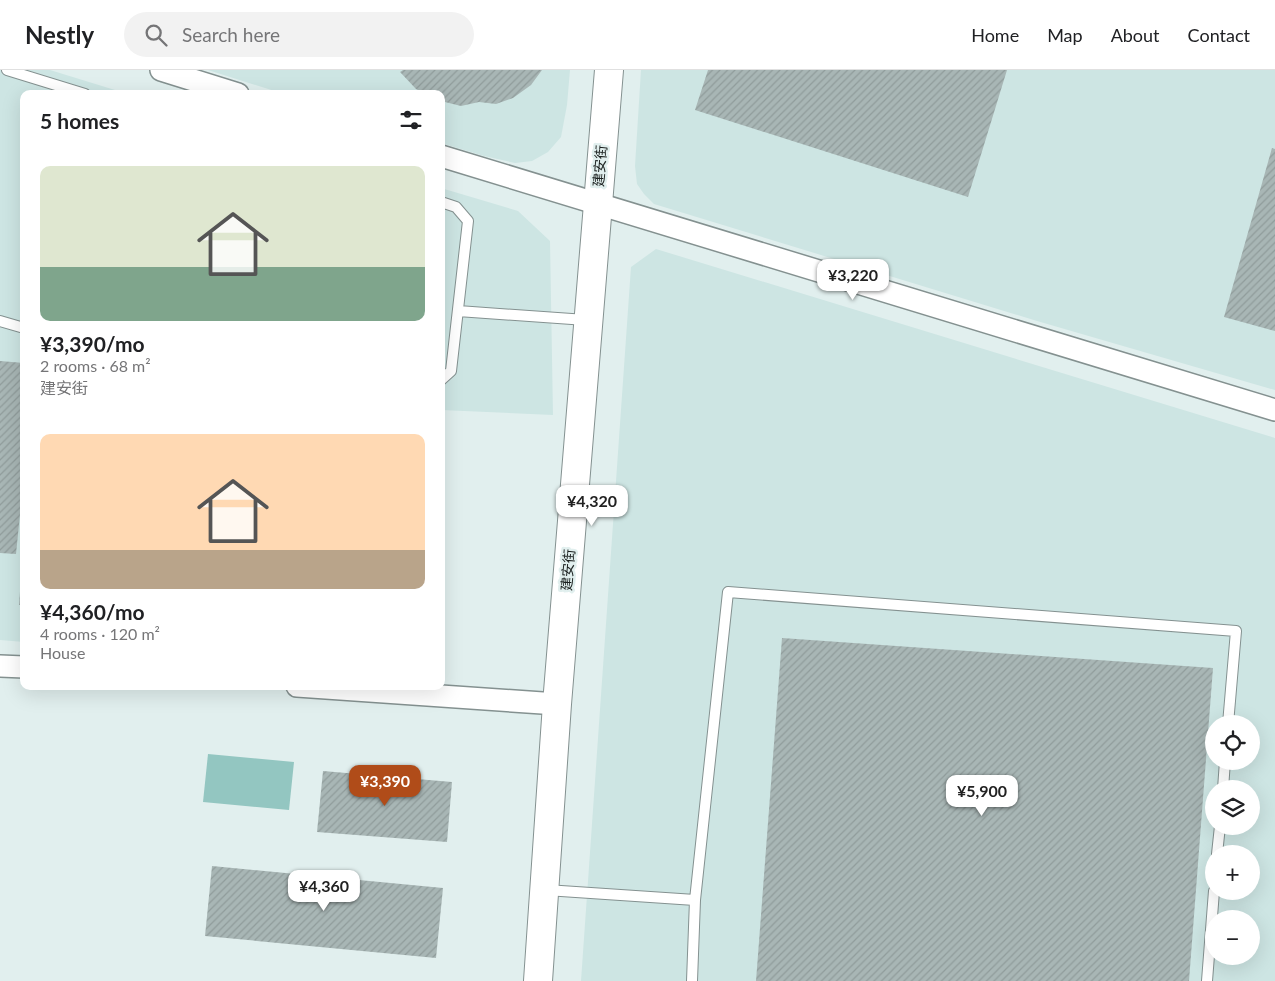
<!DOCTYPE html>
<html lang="en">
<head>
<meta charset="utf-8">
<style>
	:root { --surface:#fff; --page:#f2f2f2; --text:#202124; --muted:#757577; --line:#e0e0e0; --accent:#b04c19 }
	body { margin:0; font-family:Lato,"Noto Sans SC",sans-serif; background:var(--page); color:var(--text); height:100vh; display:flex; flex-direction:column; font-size:19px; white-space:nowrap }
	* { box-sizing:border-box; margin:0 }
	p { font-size:16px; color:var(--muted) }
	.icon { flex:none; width:28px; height:28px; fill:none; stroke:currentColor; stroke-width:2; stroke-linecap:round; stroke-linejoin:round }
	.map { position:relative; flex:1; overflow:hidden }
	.details { position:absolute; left:20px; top:20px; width:425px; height:600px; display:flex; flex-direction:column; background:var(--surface); border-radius:10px; box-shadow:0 5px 20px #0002 }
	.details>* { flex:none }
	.controls { position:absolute; left:1205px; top:645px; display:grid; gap:10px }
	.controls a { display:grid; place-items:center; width:55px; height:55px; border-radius:50%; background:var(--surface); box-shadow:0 5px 20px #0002; font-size:25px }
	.price { position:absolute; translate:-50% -42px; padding:0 11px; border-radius:10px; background:#fff; color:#222; font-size:16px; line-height:32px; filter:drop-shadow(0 1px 2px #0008) }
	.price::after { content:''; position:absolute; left:50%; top:30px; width:15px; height:11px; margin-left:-8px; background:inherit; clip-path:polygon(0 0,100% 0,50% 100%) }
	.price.active { background:var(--accent); color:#fff }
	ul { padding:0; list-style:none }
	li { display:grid; align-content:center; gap:10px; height:265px; padding:0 20px }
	li span { display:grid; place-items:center; height:155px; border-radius:10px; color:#555 }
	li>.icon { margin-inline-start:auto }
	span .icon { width:90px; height:90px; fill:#fffc; stroke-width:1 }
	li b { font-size:21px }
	h2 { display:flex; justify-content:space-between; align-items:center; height:60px; padding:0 20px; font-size:21px }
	header { display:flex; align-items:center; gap:30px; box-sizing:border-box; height:70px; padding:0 25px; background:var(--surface); border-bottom:1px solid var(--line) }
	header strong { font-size:24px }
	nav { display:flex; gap:28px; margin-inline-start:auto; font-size:18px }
	.search { width:350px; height:45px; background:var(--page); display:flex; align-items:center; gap:12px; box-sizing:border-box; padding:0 18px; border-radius:28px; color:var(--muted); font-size:19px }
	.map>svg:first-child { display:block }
</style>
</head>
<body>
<header>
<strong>Nestly</strong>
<div class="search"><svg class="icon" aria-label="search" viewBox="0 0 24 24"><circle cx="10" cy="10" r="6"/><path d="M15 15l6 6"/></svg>Search here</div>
<nav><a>Home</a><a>Map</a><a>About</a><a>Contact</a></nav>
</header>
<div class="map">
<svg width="1275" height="911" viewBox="0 0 1275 911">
	<defs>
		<pattern id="building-hatch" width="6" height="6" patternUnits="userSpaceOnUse" patternTransform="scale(1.25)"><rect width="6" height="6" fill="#a8b6b5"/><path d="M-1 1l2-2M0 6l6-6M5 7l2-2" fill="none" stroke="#909c9b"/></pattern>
	</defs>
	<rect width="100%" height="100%" fill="#e1efee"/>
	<path fill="#cde5e3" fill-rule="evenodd" d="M0,0H50L128,24H24V572L0,570Z
		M208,0H570L567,35L561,67L548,82L532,91L515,93L484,86L441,73V24H284Z
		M641,0H1275V320L1037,251L654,134L644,124L637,114L635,96Z
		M441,118L518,141L550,171L553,345L441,340Z
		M656,179L1275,368V911H581L631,197ZM1214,654H1251V691H1214ZM1214,719H1251V756H1214ZM1214,784H1251V821H1214ZM1214,849H1251V886H1214Z"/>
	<path fill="#93c6c1" d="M208,684L294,692L289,740L203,732Z"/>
	<path fill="url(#building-hatch)" d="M403,0H542L531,15L513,28L496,34L479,32L461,36L441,31V24H426L416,19L400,2Z
		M708,0H1007L968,127L695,40Z
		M1272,78L1275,79V261L1224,247Z
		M0,291L24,293V405L16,484L0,483Z
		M22,494H24V535H19Z
		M782,568L1213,598L1189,911H756Z
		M323,701L452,712L447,772L317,762Z
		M212,796L443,818L436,888L205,866Z"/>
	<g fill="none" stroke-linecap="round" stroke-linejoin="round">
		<defs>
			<path id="lane" d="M7,0L85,24
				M441,132L456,137L468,151L451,301L441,310
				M458,241L586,250
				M0,251L24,258
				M1223,719L1225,691
				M1217,784L1220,756
				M546,820L695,830
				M692,911L695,830L728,522L1236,561L1228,654
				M1207,911L1214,821"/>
			<path id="street" d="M161,0L238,24
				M441,86L1275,340
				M0,596L24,597
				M297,616L557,634"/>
			<path id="secondary" d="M538,911L557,634L609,0"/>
		</defs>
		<use href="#lane" stroke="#849190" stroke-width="12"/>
		<use href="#street" stroke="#849190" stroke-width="24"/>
		<use href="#secondary" stroke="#849190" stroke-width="30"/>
		<use href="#lane" stroke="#fff" stroke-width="10"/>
		<use href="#street" stroke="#fff" stroke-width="21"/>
		<use href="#secondary" stroke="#fff" stroke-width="28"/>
	</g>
	<g text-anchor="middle" stroke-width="5" stroke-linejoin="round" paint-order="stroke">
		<g font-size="14" fill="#1b201f" stroke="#e1efee">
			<text transform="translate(600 96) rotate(-85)" y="5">建安街</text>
			<text transform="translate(568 500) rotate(-85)" y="5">建安街</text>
		</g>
	</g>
</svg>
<div class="controls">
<a><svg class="icon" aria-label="locate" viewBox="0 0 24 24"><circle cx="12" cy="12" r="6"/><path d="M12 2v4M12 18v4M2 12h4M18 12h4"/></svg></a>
<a><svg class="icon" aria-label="layers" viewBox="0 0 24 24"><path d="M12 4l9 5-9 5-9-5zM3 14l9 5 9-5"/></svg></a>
<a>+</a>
<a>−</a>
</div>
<b class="price" style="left:853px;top:231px">¥3,220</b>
<b class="price" style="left:592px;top:457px">¥4,320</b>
<b class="price active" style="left:385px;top:737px">¥3,390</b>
<b class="price" style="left:982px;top:747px">¥5,900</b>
<b class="price" style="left:324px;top:842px">¥4,360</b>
<section class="details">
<h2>5 homes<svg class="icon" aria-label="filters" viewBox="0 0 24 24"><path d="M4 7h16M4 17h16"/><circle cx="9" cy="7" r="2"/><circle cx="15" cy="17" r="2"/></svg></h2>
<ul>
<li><span style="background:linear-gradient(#dfe7d0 65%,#7fa58c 0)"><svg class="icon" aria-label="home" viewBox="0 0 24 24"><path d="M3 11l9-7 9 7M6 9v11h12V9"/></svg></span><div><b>¥3,390/mo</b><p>2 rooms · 68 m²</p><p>建安街</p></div></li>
<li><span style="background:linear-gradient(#ffd9b3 75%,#b9a48a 0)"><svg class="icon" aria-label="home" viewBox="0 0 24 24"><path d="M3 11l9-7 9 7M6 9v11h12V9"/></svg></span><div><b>¥4,360/mo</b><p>4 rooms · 120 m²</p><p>House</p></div></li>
</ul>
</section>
</div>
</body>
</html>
